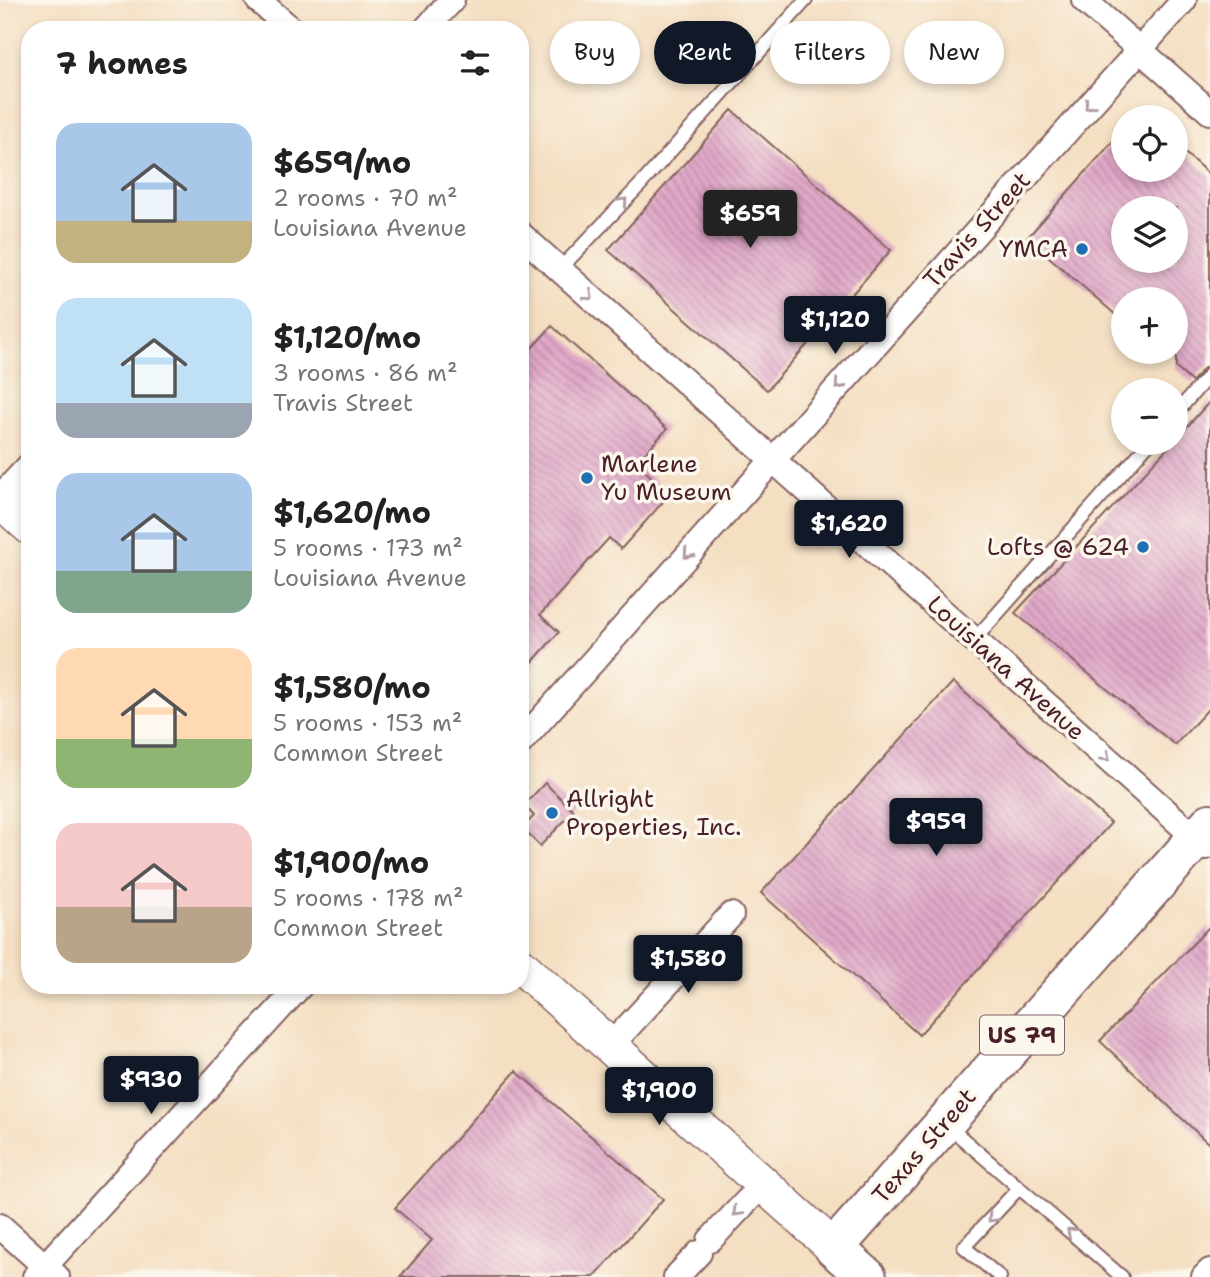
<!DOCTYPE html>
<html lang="en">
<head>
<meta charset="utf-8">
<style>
	:root { --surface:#fff; --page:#f2f2f2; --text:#222; --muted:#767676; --accent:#111827 }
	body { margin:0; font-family:"Shantell Sans",sans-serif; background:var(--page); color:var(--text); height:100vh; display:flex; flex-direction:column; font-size:26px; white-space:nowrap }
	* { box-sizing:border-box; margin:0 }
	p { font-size:23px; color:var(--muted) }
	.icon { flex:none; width:38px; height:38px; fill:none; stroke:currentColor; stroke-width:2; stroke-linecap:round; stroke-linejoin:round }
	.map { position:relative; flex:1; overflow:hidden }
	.drawer { position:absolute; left:21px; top:21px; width:508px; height:973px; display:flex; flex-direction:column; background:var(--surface); border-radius:28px; box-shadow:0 4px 10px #0003 }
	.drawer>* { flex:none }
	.guide { position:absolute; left:550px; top:21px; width:555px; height:63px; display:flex; gap:14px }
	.buttons { position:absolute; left:1111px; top:105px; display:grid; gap:14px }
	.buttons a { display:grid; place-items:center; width:77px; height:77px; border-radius:50%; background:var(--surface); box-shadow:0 4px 10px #0003; font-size:35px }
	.price { position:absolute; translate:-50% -60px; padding:0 16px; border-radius:7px; background:var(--accent); color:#fff; font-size:23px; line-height:46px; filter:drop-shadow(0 2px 4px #0008) }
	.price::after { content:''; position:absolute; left:50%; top:42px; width:21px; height:16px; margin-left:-10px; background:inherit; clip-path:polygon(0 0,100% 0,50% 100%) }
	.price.active { background:#222; color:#fff }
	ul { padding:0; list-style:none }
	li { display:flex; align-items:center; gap:21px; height:175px; padding:0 35px }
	li span { display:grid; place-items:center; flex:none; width:196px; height:140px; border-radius:21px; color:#555 }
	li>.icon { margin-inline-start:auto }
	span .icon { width:84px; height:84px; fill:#fffc; stroke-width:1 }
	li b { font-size:30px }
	h2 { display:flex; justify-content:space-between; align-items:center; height:84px; padding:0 35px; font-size:30px }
	.pill { padding:0 24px; border-radius:32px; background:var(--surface); box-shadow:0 4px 10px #0003; font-size:24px; line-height:63px }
	.pill.active { background:var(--accent); color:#fff }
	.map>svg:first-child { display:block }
</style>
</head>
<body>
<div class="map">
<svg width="1210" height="1277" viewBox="0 0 1210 1277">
	<defs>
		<pattern id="building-back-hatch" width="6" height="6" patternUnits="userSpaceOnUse" patternTransform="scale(1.75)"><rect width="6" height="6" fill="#e1a9c9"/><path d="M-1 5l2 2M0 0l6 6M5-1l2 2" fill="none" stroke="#b889a3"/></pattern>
	</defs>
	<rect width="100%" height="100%" fill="#fbf7ec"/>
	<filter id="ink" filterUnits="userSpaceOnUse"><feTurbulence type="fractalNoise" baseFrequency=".0143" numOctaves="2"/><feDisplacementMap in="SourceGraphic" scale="14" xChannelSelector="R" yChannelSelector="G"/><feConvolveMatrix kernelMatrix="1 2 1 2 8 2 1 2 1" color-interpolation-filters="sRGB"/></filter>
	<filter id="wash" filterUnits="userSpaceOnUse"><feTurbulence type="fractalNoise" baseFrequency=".00686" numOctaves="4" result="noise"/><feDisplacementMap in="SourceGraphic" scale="28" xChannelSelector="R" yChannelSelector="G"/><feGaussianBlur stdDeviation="1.57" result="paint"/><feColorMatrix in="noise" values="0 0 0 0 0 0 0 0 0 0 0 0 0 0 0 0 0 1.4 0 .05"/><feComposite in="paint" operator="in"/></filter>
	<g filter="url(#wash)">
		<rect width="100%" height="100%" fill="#f4dfc2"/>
		<g id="blocks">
			<path fill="url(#building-back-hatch)" fill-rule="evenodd" d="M732,110L891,250L767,390L608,250Z
				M1124,129V170H1176V145L1210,175V365L1204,368L1192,382L1176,368V299H1124V322L1027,238ZM1124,208H1176V261H1124Z
				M552,326L667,429L636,463L670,494L621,549L609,538L540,615L559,632L520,676V399L530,387L520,378V361Z
				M1210,401V707L1175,745L1015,613L1172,443H1176V439Z
				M953,682L1111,823L919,1035L761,893Z
				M545,783L574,811L540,846L522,828L534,816L524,805Z
				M1210,926V1145L1100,1041Z
				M516,1071L663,1199L594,1277H400L432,1240L395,1208Z"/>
		</g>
	</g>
	<g filter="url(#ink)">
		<use href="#blocks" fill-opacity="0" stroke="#866260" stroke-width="2"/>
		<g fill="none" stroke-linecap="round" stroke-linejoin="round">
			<defs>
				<path id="lane" d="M559,270L642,183L806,0
					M1176,413L1210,374
					M974,640L1149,443
					M948,1126L1122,1277
					M1000,1277L964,1247L1019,1188"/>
				<path id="street" d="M258,0L292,30
					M1084,0L1210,112
					M425,30L452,0
					M520,234L1206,847
					M0,497L30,465
					M520,743L1184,0
					M611,1045L731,915
					M0,1226L57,1277
					M710,1240L763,1184
					M35,1277L301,985
					M676,1277L699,1253
					M1204,1277L1210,1271"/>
				<path id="secondary" d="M0,500L30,527
					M520,965L834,1248"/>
				<path id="primary" d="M867,1277L834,1248L1210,823"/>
			</defs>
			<use href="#lane" stroke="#866260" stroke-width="16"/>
			<use href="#street" stroke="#866260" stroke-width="28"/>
			<use href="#secondary" stroke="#866260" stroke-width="38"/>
			<use href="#primary" stroke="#866260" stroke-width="42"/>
			<use href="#lane" stroke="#fff" stroke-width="12"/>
			<use href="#street" stroke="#fff" stroke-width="24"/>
			<use href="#secondary" stroke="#fff" stroke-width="35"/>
			<use href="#primary" stroke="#fff" stroke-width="38"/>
		</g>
		<defs><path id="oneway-chevron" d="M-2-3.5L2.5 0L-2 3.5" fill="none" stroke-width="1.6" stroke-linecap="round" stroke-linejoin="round" transform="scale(1.75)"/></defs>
		<g stroke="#ae9aa0">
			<use href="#oneway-chevron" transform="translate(1089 105) rotate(132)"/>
			<use href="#oneway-chevron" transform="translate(623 202) rotate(-47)"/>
			<use href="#oneway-chevron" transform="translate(589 296) rotate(42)"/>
			<use href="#oneway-chevron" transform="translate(839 385) rotate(132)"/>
			<use href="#oneway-chevron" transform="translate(688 554) rotate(132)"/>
			<use href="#oneway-chevron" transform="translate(1106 757) rotate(42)"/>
			<use href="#oneway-chevron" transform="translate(737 1212) rotate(133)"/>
			<use href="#oneway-chevron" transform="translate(992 1218) rotate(133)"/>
			<use href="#oneway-chevron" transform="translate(1071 1232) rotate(-139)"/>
		</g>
	</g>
	<g fill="#1f6fb2" stroke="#fbf7ec" stroke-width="2.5">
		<circle cx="1082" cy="249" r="7"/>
		<circle cx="587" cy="478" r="7"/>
		<circle cx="1143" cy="547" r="7"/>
		<circle cx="552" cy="813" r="7"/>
	</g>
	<g text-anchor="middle" stroke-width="7" stroke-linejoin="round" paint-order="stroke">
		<rect fill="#fbf7ec" stroke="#7f6065" stroke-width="2" x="980" y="1015.5" width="84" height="39" rx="5"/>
		<g font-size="23" font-weight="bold" fill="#4a1f2b">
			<text x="1022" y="1043">US 79</text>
		</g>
		<g font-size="24" fill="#4a1f2b" stroke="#fbf7ec">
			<text transform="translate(977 230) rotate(-48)" y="8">Travis Street</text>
			<text transform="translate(1006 668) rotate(42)" y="8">Louisiana Avenue</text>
			<text transform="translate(924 1146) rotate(-49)" y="8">Texas Street</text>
		</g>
		<g font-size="24" fill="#4a1f2b" stroke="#fbf7ec" text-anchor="end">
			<text x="1068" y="257">YMCA</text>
			<text x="601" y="472" text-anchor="start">Marlene<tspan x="601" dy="28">Yu Museum</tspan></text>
			<text x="1129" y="555">Lofts @ 624</text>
			<text x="566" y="807" text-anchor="start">Allright<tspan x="566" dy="28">Properties, Inc.</tspan></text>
		</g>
	</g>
</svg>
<div class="buttons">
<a><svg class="icon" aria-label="locate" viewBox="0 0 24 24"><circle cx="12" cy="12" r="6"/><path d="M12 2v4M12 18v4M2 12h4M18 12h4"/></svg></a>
<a><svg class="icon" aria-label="layers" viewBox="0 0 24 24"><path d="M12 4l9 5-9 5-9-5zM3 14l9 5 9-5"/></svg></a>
<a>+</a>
<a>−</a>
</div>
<b class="price active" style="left:750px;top:250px">$659</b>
<b class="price" style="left:835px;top:356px">$1,120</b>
<b class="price" style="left:849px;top:560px">$1,620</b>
<b class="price" style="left:936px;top:858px">$959</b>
<b class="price" style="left:688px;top:995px">$1,580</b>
<b class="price" style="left:151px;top:1116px">$930</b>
<b class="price" style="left:659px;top:1127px">$1,900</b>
<div class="guide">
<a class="pill">Buy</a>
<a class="pill active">Rent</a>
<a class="pill">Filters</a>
<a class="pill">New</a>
</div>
<section class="drawer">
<h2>7 homes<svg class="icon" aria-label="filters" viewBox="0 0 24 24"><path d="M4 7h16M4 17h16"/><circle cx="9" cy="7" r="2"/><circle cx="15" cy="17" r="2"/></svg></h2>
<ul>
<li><span style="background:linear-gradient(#a9c7e8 70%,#c2b280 0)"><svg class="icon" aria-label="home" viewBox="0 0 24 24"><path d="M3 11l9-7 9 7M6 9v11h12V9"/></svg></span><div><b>$659/mo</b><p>2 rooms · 70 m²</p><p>Louisiana Avenue</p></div></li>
<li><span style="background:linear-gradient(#bfe0f5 75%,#9aa5b1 0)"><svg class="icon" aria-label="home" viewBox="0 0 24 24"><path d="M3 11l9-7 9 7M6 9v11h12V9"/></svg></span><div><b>$1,120/mo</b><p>3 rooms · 86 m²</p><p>Travis Street</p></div></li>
<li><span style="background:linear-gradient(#a9c7e8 70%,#7fa58c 0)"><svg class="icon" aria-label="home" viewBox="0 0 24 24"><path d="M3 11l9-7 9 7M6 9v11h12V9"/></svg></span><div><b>$1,620/mo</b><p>5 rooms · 173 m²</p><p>Louisiana Avenue</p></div></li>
<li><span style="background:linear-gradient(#ffd9b3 65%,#8fb573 0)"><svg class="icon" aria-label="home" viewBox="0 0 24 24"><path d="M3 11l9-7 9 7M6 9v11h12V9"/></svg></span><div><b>$1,580/mo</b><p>5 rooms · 153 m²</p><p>Common Street</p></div></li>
<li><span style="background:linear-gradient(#f6c9c9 60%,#b9a48a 0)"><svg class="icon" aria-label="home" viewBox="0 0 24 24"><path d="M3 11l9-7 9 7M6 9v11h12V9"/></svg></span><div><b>$1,900/mo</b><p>5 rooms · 178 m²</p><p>Common Street</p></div></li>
</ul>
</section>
</div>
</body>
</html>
